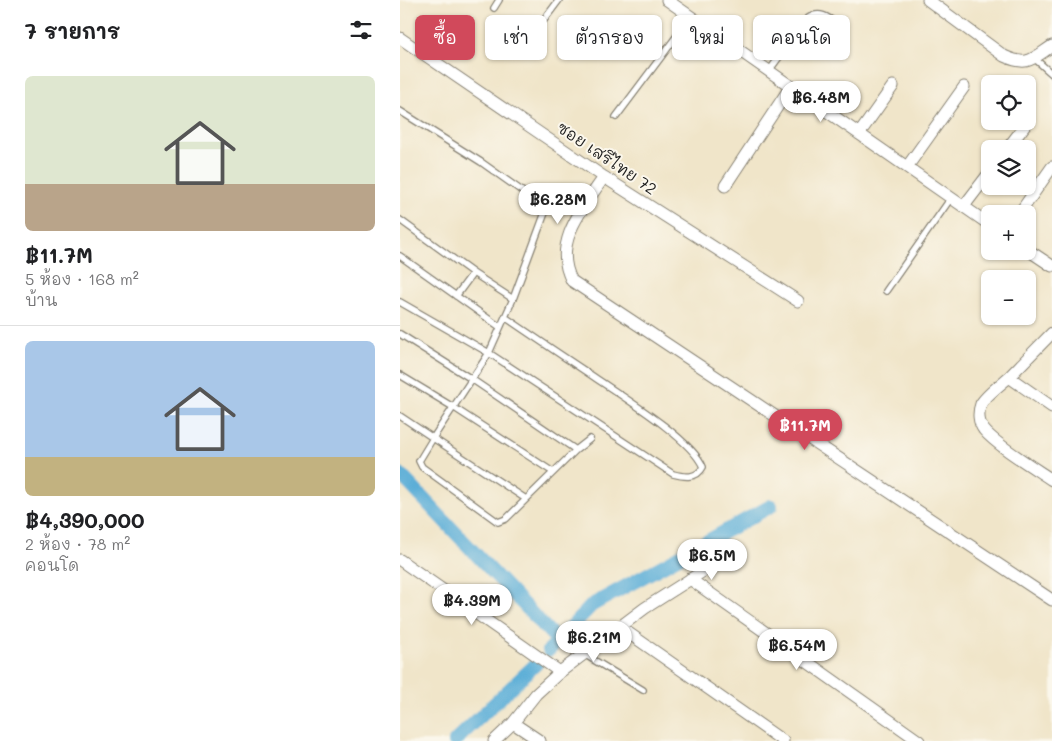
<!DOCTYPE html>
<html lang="th">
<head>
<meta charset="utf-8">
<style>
	:root { --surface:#fff; --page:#f2f2f2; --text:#202124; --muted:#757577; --line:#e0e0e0; --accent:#d1495b }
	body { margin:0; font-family:Mali,"Playpen Sans Thai",sans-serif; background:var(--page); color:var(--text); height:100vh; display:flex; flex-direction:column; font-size:19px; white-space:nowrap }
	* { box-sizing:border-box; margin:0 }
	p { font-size:16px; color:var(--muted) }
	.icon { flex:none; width:28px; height:28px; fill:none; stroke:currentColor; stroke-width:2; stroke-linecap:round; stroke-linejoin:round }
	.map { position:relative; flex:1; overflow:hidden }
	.details { display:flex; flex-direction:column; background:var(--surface); width:400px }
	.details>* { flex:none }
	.banner { position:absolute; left:15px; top:15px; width:475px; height:45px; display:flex; gap:10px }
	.controls { position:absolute; left:581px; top:75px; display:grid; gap:10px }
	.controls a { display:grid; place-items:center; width:55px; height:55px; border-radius:8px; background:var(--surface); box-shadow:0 1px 4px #0004; font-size:25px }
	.price { position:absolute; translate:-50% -42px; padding:0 11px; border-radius:18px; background:#fff; color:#222; font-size:16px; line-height:32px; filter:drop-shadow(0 1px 2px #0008) }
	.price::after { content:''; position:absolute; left:50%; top:30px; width:15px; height:11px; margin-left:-8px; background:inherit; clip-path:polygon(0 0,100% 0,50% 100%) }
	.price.current { background:var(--accent); color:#fff }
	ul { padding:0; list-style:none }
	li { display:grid; align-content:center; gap:10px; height:265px; padding:0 25px }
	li+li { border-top:1px solid var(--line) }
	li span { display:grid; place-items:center; height:155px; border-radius:8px; color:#555 }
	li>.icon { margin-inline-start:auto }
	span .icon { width:90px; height:90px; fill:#fffc; stroke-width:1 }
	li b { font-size:21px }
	h2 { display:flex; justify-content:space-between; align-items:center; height:60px; padding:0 25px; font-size:21px }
	.tag { padding:0 18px; border-radius:8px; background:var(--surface); box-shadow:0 1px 4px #0004; font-size:18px; line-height:45px }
	.tag.current { background:var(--accent); color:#fff }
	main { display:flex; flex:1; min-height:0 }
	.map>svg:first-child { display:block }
</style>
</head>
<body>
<main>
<section class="details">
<h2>7 รายการ<svg class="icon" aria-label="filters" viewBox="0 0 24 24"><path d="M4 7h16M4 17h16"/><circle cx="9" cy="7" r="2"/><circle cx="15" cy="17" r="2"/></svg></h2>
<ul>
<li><span style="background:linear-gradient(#dfe7d0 70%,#b9a48a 0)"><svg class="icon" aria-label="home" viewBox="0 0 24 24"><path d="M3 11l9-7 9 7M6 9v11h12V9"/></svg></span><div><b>฿11.7M</b><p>5 ห้อง · 168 m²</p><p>บ้าน</p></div></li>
<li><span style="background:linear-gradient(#a9c7e8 75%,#c2b280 0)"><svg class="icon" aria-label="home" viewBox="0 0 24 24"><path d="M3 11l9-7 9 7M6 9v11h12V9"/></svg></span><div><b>฿4,390,000</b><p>2 ห้อง · 78 m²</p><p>คอนโด</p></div></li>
</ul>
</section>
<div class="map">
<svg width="652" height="741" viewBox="0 0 652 741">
	<rect width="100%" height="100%" fill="#fbf7ec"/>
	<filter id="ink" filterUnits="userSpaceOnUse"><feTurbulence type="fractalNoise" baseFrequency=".02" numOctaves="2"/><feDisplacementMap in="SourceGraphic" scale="10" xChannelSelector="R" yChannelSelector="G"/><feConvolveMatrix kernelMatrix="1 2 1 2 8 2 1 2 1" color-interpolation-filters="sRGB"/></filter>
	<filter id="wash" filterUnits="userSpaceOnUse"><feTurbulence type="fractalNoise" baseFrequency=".0096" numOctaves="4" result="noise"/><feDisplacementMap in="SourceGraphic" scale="20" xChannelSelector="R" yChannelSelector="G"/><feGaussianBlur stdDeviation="1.12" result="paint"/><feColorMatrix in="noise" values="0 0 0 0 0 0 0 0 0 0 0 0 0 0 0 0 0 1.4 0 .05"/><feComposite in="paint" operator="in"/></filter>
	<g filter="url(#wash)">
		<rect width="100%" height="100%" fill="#f0e5c9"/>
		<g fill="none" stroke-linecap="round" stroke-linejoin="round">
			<path stroke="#5caed7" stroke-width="14" d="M0,474L158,641
				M149,650L192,605L371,506
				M55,741L136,664"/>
		</g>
	</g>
	<g filter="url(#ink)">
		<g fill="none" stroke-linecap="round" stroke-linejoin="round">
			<defs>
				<path id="lane" d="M94,8L99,0
					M129,40L159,0
					M634,58L652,74
					M369,71L407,19C422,8 432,21 445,30
					M0,111L81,162L143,206L146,210L113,299L73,273L0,220
					M216,117L291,17
					M0,256L100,327
					M486,291L551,198
					M56,296L73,273
					M0,302L89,353L273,474C284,477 297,479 303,467C292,439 220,395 194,377C164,357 134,337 105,317
					M0,334L73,380L176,450L106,519L98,522L22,467L19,461L33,438L126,499
					M0,375L53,407L153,472
					M0,416L33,438L89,353L113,299
					M176,450L190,439
					M184,654L243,690"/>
				<path id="street" d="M267,0L590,225
					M528,0L604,56C628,67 632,59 652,46
					M0,38L204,177L398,301
					M459,134L493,86
					M607,149L627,123
					M507,167L564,87
					M204,177C184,207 151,243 172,281L652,600
					M325,186L391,86
					M564,206L590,172
					M619,214L652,167
					M628,250L652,266
					M652,333L609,377L652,407
					M609,377C601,384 585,396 581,404C578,412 578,422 584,430C596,445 634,468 652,480
					M0,560L160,672
					M290,579L519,741
					M220,627L383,741
					M113,723L140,741
					M94,741L113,723L136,694L160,672L245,608L319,561"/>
			</defs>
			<use href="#lane" stroke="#868072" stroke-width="8"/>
			<use href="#street" stroke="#868072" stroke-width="13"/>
			<use href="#lane" stroke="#fff" stroke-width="5.5"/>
			<use href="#street" stroke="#fff" stroke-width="11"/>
		</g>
	</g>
	<g text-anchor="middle" stroke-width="4" stroke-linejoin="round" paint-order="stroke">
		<g font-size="16" fill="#1c1c1c" stroke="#fbf7ec">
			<text transform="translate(207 158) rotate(34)" y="6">ซอย เสรีไทย 72</text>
		</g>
	</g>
</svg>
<div class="controls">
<a><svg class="icon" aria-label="locate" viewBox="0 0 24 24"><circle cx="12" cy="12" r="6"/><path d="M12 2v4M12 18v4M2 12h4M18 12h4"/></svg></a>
<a><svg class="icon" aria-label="layers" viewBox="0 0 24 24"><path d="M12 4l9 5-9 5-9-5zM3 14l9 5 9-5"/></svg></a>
<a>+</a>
<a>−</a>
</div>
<b class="price" style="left:421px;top:123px">฿6.48M</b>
<b class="price" style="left:158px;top:225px">฿6.28M</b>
<b class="price current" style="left:405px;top:451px">฿11.7M</b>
<b class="price" style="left:312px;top:581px">฿6.5M</b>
<b class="price" style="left:72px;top:626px">฿4.39M</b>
<b class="price" style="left:194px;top:663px">฿6.21M</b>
<b class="price" style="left:397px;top:671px">฿6.54M</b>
<div class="banner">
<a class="tag current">ซื้อ</a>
<a class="tag">เช่า</a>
<a class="tag">ตัวกรอง</a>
<a class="tag">ใหม่</a>
<a class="tag">คอนโด</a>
</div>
</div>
</main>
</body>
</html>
